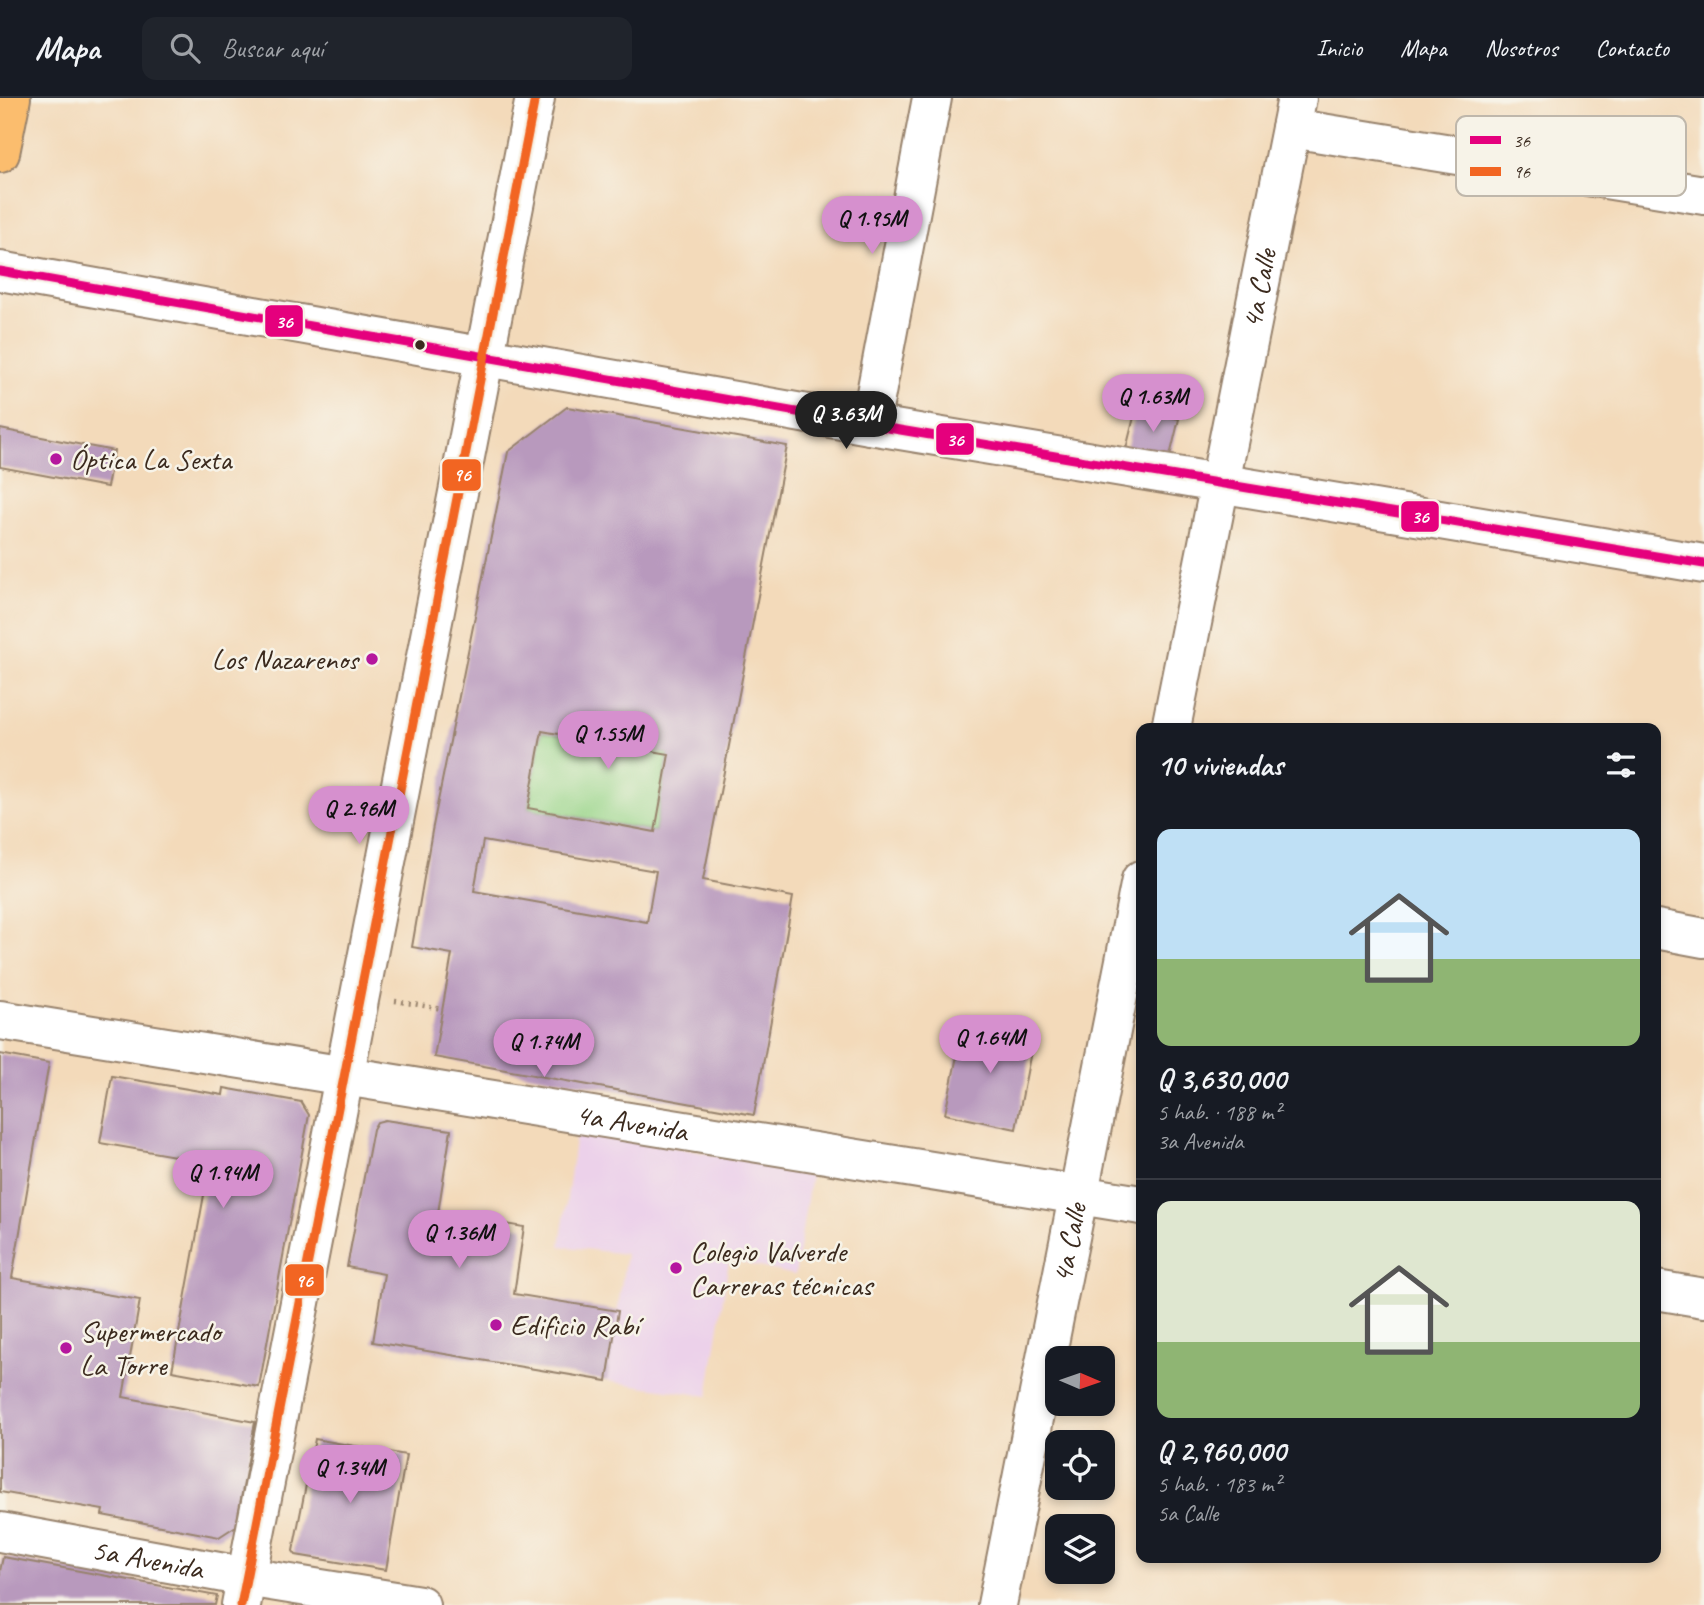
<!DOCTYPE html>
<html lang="es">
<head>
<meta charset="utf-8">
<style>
	:root { --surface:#171b24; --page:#20242c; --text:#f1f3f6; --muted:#9ea1a6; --line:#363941; --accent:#d690ce }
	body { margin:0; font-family:Caveat,sans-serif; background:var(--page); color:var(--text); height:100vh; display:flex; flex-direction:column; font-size:26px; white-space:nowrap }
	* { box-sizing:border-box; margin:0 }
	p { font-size:23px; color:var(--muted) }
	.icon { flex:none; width:38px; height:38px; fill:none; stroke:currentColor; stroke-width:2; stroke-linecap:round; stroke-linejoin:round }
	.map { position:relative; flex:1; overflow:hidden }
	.side { position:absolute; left:1136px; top:625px; width:525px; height:840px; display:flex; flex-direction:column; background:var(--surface); border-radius:14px; box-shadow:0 4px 10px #0003 }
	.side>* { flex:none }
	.needle { width:46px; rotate:92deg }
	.tools { position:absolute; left:1045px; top:1248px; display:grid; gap:14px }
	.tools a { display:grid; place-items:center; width:70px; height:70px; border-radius:14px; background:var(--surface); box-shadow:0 4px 10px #0003; font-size:35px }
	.price { position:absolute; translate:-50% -60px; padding:0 16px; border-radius:24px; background:var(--accent); color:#111; font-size:23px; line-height:46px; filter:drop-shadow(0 2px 4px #0008) }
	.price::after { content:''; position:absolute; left:50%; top:42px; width:21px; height:16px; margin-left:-10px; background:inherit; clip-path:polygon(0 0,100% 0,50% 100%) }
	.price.active { background:#222; color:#fff }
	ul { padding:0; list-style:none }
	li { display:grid; align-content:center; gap:14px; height:371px; padding:0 21px }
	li+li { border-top:2px solid var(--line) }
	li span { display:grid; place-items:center; height:217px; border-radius:14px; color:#555 }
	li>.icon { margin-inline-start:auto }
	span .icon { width:126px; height:126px; fill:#fffc; stroke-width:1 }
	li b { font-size:30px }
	h2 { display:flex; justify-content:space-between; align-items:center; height:84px; padding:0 21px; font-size:30px }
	header { display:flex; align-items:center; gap:42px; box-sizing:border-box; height:98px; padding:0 35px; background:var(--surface); border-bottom:2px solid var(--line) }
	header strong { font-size:33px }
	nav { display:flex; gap:38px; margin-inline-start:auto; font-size:24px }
	.search { width:490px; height:63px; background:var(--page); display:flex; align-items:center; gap:18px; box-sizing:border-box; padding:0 24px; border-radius:14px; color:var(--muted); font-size:26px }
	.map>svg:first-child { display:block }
</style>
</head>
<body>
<header>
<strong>Mapa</strong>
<div class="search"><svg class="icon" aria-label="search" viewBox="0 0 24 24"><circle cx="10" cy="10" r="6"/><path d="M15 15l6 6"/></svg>Buscar aquí</div>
<nav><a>Inicio</a><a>Mapa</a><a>Nosotros</a><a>Contacto</a></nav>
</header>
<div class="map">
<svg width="1704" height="1507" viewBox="0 0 1704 1507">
	<rect width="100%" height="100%" fill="#f7f3e8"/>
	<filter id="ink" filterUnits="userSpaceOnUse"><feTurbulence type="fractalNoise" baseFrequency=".0143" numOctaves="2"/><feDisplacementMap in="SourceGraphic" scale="14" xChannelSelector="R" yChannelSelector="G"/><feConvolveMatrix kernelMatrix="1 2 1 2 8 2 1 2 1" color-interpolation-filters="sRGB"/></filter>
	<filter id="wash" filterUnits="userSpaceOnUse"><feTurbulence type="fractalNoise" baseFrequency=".00686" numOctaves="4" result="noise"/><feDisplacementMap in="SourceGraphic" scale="28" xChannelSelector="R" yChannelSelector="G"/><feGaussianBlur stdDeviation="1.57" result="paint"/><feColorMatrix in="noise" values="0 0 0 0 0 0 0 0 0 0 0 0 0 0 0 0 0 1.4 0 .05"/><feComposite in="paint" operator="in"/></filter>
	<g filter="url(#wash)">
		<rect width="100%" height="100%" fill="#f3daba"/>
		<path fill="#ecd1ea" d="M577,1030L811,1076L795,1177L729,1162L708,1298L607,1283L626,1156L560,1148Z"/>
		<path fill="#9ad68b" stroke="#6a8054" stroke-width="2" d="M542,633L669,656L655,734L528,710Z"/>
		<g id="blocks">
			<path fill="#b899bd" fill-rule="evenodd" d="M567,309L787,348L703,782L793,799L754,1017L434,959L452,856L412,849L432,733L508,354ZM542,633L669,656L655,734L528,710ZM483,743L656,773L647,824L474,793Z
				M1136,311L1179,321L1169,362L1126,351Z
				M0,331L114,353L107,389L0,369Z
				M964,924L1034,938L1016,1031L945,1016Z
				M0,956L49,965L12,1180L140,1202L123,1299L255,1324L236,1428L219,1439L102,1417L103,1412L0,1394Z
				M112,978L223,997L224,990L301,1004L309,1017L259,1289L172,1273L210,1064L100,1045Z
				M385,1022L451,1032L438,1115L524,1129L514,1196L618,1213L607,1283L373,1244L384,1176L347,1169L373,1031L377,1024Z
				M315,1341L406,1357L386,1472L296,1457L293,1453Z
				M3,1459L217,1498L215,1507H0V1473Z"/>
		</g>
	</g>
	<g filter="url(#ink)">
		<use href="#blocks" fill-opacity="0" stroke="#97826c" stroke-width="2"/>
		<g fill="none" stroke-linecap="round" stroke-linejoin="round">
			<defs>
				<g id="minor">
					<path d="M1291,30L1704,97"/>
					<path d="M0,173L870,327L1704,466"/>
					<path d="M870,327L932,0"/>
					<path id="s1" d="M1171,630L1297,0"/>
					<path d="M1656,831L1704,840"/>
					<path id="s2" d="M0,922L1141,1107"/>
					<path d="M1656,1192L1704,1200"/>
					<path id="s3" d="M0,1434L246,1479L420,1507"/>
					<path d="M241,1507L535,0"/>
					<path id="s4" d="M997,1507L1141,782"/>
				</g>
				<path id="major" d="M0,55L11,0"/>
			</defs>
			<use href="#minor" stroke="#97826c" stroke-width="42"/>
			<use href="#major" stroke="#97826c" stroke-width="42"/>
			<path stroke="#97826c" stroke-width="4.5" stroke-dasharray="2 5" stroke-linecap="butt" d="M395,903L442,911"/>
			<use href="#minor" stroke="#fff" stroke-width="38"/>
			<use href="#major" stroke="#fbbd6e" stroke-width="38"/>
			<defs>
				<path id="bus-1" d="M0,173L870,327L1704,466"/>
				<path id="bus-2" d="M241,1507L535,0"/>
			</defs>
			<use href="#bus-1" stroke="#f7f3e8" stroke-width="14"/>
			<use href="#bus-2" stroke="#f7f3e8" stroke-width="14"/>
			<use href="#bus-1" stroke="#e5007d" stroke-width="9"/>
			<use href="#bus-2" stroke="#f26522" stroke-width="9"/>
		</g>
	</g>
	<circle fill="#3b2a1e" stroke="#f7f3e8" stroke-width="2.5" cx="420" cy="247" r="6"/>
	<g fill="#b5179e" stroke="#f7f3e8" stroke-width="2.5">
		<circle cx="56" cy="361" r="7"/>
		<circle cx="372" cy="561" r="7"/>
		<circle cx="676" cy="1170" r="7"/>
		<circle cx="496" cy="1227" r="7"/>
		<circle cx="66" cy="1250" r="7"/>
	</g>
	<g text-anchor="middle" stroke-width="5" stroke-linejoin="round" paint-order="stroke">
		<g font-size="30" fill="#3b2a1e" stroke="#f7f3e8">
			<text dy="10" stroke="none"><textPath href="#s1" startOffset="448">4a Calle</textPath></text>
			<text dy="10" stroke="none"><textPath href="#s2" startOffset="640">4a Avenida</textPath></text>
			<text dy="10" stroke="none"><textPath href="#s4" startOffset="369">4a Calle</textPath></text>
			<text dy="10" stroke="none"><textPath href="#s3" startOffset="150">5a Avenida</textPath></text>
		</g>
		<g font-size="30" fill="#3b2a1e" stroke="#f7f3e8" text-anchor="start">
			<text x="70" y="371">Óptica La Sexta</text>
			<text x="358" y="571" text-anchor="end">Los Nazarenos</text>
			<text x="690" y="1163">Colegio Valverde<tspan x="690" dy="34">Carreras técnicas</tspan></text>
			<text x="510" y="1237">Edificio Rabí</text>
			<text x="80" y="1243">Supermercado<tspan x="80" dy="34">La Torre</tspan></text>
		</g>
	</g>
	<rect x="1456" y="18" width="230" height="80" rx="10" fill="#f7f3e8" stroke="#bfb7ab" stroke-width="2"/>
	<rect x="1470" y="38" width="31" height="8" fill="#e5007d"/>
	<rect x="1470" y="69" width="31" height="9" fill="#f26522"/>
	<g font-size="19" fill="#3b2a1e">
		<text x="1513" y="49">36</text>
		<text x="1513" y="80">96</text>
	</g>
	<g stroke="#f7f3e8" stroke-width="2.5">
		<rect x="264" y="206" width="40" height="34" rx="7" fill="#e5007d"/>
		<rect x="935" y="324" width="40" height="34" rx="7" fill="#e5007d"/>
		<rect x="441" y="360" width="41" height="34" rx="7" fill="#f26522"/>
		<rect x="1400" y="402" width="40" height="33" rx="7" fill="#e5007d"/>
		<rect x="284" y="1165" width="41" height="34" rx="7" fill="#f26522"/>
	</g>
	<g font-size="19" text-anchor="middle" font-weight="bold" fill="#fff">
		<text x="284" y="230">36</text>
		<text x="955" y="348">36</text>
		<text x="462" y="383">96</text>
		<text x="1420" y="425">36</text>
		<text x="304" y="1189">96</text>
	</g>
</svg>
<div class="tools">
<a><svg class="needle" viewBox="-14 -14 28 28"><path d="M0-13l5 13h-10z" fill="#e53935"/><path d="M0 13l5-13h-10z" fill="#9ea1a6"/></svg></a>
<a><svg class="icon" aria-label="locate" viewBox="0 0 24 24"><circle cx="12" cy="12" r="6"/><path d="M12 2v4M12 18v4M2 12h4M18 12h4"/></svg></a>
<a><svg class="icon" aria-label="layers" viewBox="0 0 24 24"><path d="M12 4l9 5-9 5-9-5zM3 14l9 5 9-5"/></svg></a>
</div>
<b class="price" style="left:872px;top:158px">Q 1.95M</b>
<b class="price" style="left:1153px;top:336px">Q 1.63M</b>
<b class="price active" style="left:846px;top:353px">Q 3.63M</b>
<b class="price" style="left:608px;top:673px">Q 1.55M</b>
<b class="price" style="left:359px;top:748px">Q 2.96M</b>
<b class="price" style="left:990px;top:977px">Q 1.64M</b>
<b class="price" style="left:544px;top:981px">Q 1.74M</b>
<b class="price" style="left:223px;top:1112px">Q 1.94M</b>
<b class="price" style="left:459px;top:1172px">Q 1.36M</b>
<b class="price" style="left:350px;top:1407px">Q 1.34M</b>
<section class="side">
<h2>10 viviendas<svg class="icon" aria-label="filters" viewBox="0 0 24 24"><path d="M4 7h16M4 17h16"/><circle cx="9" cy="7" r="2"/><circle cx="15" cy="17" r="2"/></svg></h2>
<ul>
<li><span style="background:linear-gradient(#bfe0f5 60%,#8fb573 0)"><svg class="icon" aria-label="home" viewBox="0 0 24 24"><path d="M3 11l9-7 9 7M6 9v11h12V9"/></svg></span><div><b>Q 3,630,000</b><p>5 hab. · 188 m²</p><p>3a Avenida</p></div></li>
<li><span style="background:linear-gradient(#dfe7d0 65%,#8fb573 0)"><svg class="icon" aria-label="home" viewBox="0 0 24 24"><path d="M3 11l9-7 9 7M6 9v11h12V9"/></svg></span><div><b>Q 2,960,000</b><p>5 hab. · 183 m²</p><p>5a Calle</p></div></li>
</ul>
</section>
</div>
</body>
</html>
